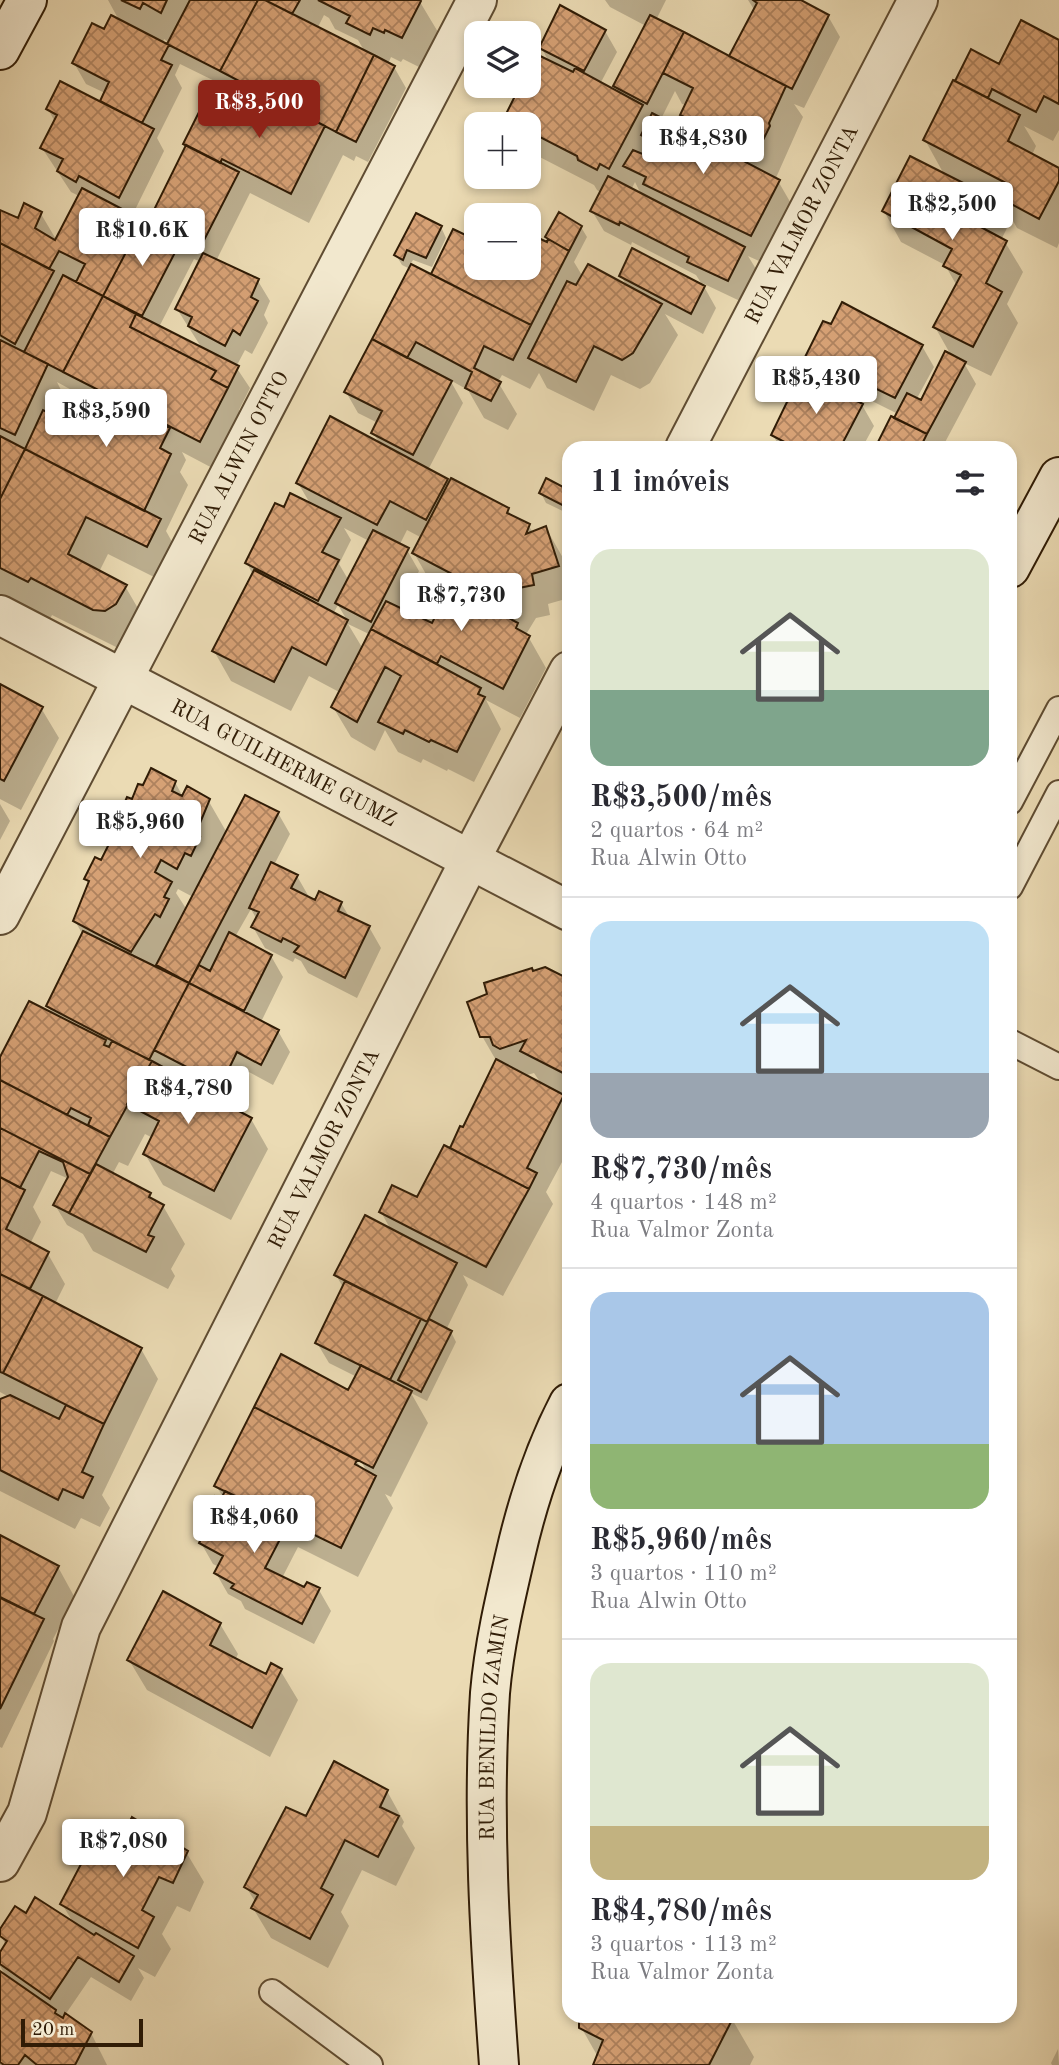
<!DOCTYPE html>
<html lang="pt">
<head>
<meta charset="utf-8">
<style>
	:root { --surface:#fff; --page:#f7f7f7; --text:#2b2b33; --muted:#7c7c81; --line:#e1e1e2; --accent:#8f2418 }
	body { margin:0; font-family:"Old Standard TT",serif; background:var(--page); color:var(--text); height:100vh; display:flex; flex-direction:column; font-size:26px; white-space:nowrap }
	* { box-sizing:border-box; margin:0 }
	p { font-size:23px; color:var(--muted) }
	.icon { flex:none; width:38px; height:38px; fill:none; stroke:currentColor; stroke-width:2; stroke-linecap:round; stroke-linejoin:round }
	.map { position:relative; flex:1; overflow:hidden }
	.details { position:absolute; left:562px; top:441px; width:455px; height:1582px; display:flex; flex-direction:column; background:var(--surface); border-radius:21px; box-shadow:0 4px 10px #0003 }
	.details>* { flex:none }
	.fabs { position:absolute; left:464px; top:21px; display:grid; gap:14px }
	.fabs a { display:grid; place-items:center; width:77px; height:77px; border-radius:14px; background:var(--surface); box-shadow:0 4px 10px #0003; font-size:35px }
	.scale { position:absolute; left:21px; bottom:18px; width:122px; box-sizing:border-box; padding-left:7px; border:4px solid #301c06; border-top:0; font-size:19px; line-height:24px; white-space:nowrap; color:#301c06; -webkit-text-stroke:5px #f2e8ce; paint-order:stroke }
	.price { position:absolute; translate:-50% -60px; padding:0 16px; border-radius:7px; background:#fff; color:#222; font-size:23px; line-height:46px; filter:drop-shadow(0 2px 4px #0008) }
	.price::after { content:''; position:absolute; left:50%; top:42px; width:21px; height:16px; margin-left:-10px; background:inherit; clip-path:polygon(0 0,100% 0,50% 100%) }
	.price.on { background:var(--accent); color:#fff }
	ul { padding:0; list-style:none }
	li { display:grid; align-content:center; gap:14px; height:371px; padding:0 28px }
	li+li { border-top:2px solid var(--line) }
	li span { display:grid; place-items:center; height:217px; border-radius:21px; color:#555 }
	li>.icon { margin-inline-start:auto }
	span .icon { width:126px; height:126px; fill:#fffc; stroke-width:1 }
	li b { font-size:30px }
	h2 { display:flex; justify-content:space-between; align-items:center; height:84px; padding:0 28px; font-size:30px }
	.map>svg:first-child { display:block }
</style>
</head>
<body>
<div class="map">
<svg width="1059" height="2065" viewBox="0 0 1059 2065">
	<defs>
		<pattern id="building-cross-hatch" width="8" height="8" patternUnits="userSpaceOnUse" patternTransform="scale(1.75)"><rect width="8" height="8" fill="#d6a175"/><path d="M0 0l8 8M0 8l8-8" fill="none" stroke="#ae825e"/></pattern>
	</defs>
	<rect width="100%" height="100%" fill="#ebdbb4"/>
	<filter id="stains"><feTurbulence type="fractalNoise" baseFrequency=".00286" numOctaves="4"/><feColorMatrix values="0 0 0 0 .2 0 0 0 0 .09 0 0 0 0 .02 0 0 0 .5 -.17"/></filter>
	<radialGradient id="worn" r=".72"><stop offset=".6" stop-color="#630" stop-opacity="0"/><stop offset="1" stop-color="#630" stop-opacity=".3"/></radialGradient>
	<path fill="#0003" fill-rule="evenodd" d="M108,0H416L420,2L438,32L419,67L403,59L401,62L391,57L388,64L394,67L406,88L368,162L356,156L354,161L343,155L309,223L250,193L216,261L258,281L270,301L264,315L268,323L252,354L245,350L236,367L250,388L239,410L244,419L218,471L182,452L186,460L180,472L188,485L166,531L181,558L168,584L108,554L99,572L125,586L147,624L128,649L116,647L52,615L50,619L0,594V211L18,220L41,214L57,241L79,196L71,192L42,148L55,122L48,109L101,104L105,93L86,84L74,63L105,31L120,22ZM324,15L329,18L335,29L358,40L365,52L317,29ZM164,39L170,43L168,47L163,44ZM180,64L233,90L240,101L243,103L231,128L185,144L187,148L148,224L132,216L164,151L157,138L182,88L175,75ZM194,259L201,262L177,309L203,350L159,327ZM57,382L77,393L83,402L88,405L79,430L54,418L64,396Z
		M605,0H666L656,20L730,58L755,11L748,0H797L828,16L840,37L804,108L794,104L803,117L775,180L778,181L796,212L768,265L748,256L756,269L740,301L702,283L716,308L703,334L665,314L678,335L650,383L640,389L611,375L594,411L547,388L539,373L530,389L502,375L498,382L517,414L508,430L484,418L468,390L450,380L463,403L428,470L447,480L449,484L508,510L513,518L529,526L533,533L546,528L563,558L569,576V598L548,604L550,615L536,618L525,636L529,638L546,668L520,718L486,700L501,729L474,782L448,769L447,771L423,759L421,763L398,752L385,730L375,751L351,737L333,707L341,693L309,676L291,711L231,681L214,651L253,575L247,563L284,509L311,505L298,483L381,445L373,433L378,423L358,413L346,392L410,269L402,265L396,255L441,227L446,238L432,267L413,260L410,265L432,276L454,231L476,242V268H528L548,245L549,241L547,237L581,227L587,237L574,262L583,277L628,288L621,276L703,286L696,275L632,242L631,245L604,231L592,211L601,193L597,190L594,185L528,151V124H509L506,118L522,86H528L549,62L541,47L605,31L617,52L600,84L620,95L615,86L646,26L610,7ZM675,91L682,104L686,105L682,115L695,137L661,119ZM635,182L642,196L631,190ZM344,528L369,541L349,581L339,564L351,540ZM407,530L422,538L414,553L431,583L449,593L433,625L400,609L419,571L407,550L399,546ZM338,605L348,622L333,614ZM348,624L371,635L363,649Z
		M1059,42V130L1053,141L1024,126L1036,146L1032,155L1059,170V243L1057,248L1017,228L1002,201L986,193L1007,228L1001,240L1005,242L1023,272L1007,304L1018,323L991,376L964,363L976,384L942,448H877L898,414L862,396L858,404L862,405L874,426L862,448H780L773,435L809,379L802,366L922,346L934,367L916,400L921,402L952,357L935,327L957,286L945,265L901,242L884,211L945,176L925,140L971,51L999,66ZM841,381L851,398H847L838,383Z
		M569,492V514L546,503L541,493Z
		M0,686L41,708L59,738L21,810L0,799Z
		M175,782L183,797L208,800L227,833L278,813L290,834L274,865L297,876L309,897L316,902L341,903L350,918L369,927L381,948L357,998L308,973L301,961L295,958L293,962L265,948L253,927L257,920L251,909L235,937L271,956L283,977L261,1022L278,1031L290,1052L273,1085L249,1072L233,1105L181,1078L185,1085L251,1119L268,1149L231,1220L163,1185L145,1154L153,1138L145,1134L128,1166L119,1162L112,1175L149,1195L153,1201L163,1206L185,1244L171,1269L175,1276L168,1289L93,1251L83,1234L67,1225L55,1205L69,1179L51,1171L33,1207L41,1222L30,1244L48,1254L65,1284L55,1304L141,1349L158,1379L102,1495L110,1508L100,1527L81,1518L75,1529L0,1491V1401L9,1397L0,1392V1061L53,1015L48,1006L83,935L75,921L89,885L86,879L102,862L121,824L119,820L133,802ZM178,889L193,897L187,910L176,893Z
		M0,804L10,821L0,840Z
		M533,973L569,981V1096L560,1092L569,1107V1149L546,1192L553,1204L503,1296L463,1275L468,1285L446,1330L451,1332L456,1342L427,1401L411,1393L428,1423L391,1497L385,1494L393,1508L358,1577L298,1547L282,1578L305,1590H319L331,1611L314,1644L245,1609L241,1601L228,1594L216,1573L219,1567L213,1564L201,1543L210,1523L207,1517L224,1498L216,1486L282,1357L349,1392L357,1377L329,1363L317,1343L344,1289L336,1275L392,1232L381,1212L418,1199L451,1150L461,1128L464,1129L497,1062L482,1036ZM534,1073L542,1085L524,1076ZM355,1451L366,1470H362L352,1453Z
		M0,1537L58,1567L75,1598L53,1639L54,1641L2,1748L0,1747Z
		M220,1624L238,1654L235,1660L267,1677L280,1670L298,1700L270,1757L147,1690L129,1660Z
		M387,1791L404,1822L402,1826L415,1848L396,1886L362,1870L341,1912L349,1926L328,1968L271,1938L253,1908L256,1903L246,1887L306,1818Z
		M122,1840L186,1852L204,1882L190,1912L177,1906L162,1934L171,1949L155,1977L138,1968L144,1978L131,2001L91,1977L65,2015L91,2033L107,2065H0V1973L7,1978L0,1966V1955L6,1946L0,1933L26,1915L74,1924L62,1904Z
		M580,2016H726L732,2019L754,2057L750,2065H595L598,2057L581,2027Z
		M1058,2049L1059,2065H1052L1051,2063Z"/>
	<path fill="url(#building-cross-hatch)" stroke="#301c06" stroke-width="2" d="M121,0H167L161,13L143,3L140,9Z
		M190,0H258L220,71L167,44Z
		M258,0H265L374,55L336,132L220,71Z
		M265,0H300L292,14Z
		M318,0H420L421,1L402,38L385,30L384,33L373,28L370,35L346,23L350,16Z
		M753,0H801L829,15L792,89L729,56L757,3Z
		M560,5L606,30L584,71L539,48Z
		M111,15L169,45L161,60L172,65L142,123L100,101L109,82L72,63L92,23L104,29Z
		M650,15L684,32L647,104L613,86Z
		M1021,20L1059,40V104L1044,96L1036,112L992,89L988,98L955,81L971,49L999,64Z
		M684,32L786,86L769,123L770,126L759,148L756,147L754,152L680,115L693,88L663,73Z
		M536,54L573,72L575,68L643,105L609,169L600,164L597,170L578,160L577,156L528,131V124H516L504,118L520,86H528V69Z
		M374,55L395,66L356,142L336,132Z
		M953,80L1020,115L1008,141L1059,168V181L1039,219L998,197L1006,183L923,140Z
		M60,81L154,129L119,198L79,176L76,182L57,171L63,159L40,148L57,115L46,109Z
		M249,87L325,126L291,194L222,159L220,163L183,144L200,110L230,125Z
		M652,113L780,180L751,236L643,184L646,177L623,166L633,150L645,155L652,141L641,135Z
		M186,145L239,172L200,248L148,222Z
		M910,156L991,197L977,225L1007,241L986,283L1002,292L973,347L933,327L961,275L943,266L952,249L882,211Z
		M608,176L745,247L728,281L687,262L689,257L620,222L619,225L590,211Z
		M82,188L143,220L103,296L76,282L85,264L59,251L49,269L0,243V210L18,218L24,203L42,212L35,228L55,240Z
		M559,212L582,226L569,251L545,237Z
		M416,213L442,226L426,258L407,250L403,260L394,255Z
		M143,220L182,239L142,316L103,296Z
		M453,229L476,240V268H528V233L547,242L548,239L569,251L531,325L431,274Z
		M0,243L54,271L15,344L0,335Z
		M632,248L705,286L691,314L619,276Z
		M203,253L259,279L251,297L258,301L240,335L233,330L225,346L188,326L192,317L175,309Z
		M411,264L531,325L513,360L484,346L474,368L501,382L491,401L465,388L472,372L416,342L407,358L372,339Z
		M588,264L662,304L633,353L622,360L594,346L576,382L528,358L567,281L576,285Z
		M63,275L103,296L63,372L24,352Z
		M103,296L136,314L130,327L216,371L211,379L228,388L200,442L63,372Z
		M842,302L923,345L895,398L850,376L844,390L800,367L823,321L831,324Z
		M136,314L239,366L228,388L211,379L216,371L130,327Z
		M372,339L452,381L413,455L371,433L382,411L344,392Z
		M0,340L48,364L15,435L0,428Z
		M945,351L966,362L927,434L894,418L907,393L921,400Z
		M801,373L863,404L840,448H796L771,435Z
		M103,395L170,428L160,448L171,454L144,511L25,449L43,410L78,427L89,399Z
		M330,416L448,479L426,520L390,501L377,525L296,483Z
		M891,416L927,434L920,448H875Z
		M0,436L25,449L0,499Z
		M25,449L161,519L147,547L86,517L68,554L127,585L116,604L105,611L93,610L31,578L28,582L0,568V499Z
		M451,478L509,508L507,513L530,524L526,534L546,526L559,566L532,574L534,585L519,588L509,604L412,553Z
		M546,478L569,490L568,508L539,493Z
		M290,493L341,518L322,552L339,560L318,601L245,563L275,503L284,507Z
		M373,530L409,548L371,622L335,603Z
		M254,570L348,620L326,665L292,647L274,682L212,651Z
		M456,576L509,604L503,615L518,623L516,628L530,636L503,689L441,656L437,664L371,629L386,601L432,623Z
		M371,629L481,688L478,694L485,697L457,752L431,740L429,742L405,730L403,734L378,722L401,676L385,667L357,722L331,707Z
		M0,684L43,707L4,781L0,779Z
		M151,768L176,781L172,791L182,796L187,786L210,799L195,835L200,837L191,856L185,853L177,869L161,860L155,872L172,882L164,897L169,899L160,917L155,914L131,952L73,921L89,881L84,879L95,857L101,860L120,822L117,820L127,797L132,799L138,784L143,785Z
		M245,795L279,812L189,983L156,965Z
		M271,862L298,875L291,888L315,900L319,891L342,902L338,911L370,926L345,978L294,952L299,946L283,938L281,942L251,927L259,912L249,908Z
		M83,931L189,983L149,1060L46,1006Z
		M229,932L272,955L244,1011L189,983L199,965L210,971Z
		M545,967L569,979V1076L520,1051L526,1040L500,1049L493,1045L490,1037H480L467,1002L487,994L484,983L532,968L533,971Z
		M189,983L279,1030L261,1065L237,1052L221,1085L154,1050Z
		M29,1001L106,1040L104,1045L109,1047L112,1041L152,1061L110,1137L88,1125L91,1118L71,1108L67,1115L0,1080V1057Z
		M496,1059L564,1095L527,1168L537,1173L529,1189L450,1148L460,1126L463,1127Z
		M152,1061L183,1078L182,1081L252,1118L214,1191L143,1154L159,1121L127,1104Z
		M0,1080L110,1137L90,1174L0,1128Z
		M0,1128L90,1174L69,1213L53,1205L68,1177L63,1162L39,1151L20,1188L0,1177Z
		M444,1145L529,1189L486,1267L379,1212L392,1185L417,1197Z
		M96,1164L151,1193L149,1197L164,1205L148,1235L154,1237L146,1252L69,1213Z
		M0,1177L25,1190L6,1229L49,1252L30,1289L0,1274Z
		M365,1215L457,1263L427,1322L334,1275Z
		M0,1274L43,1296L3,1373L0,1372Z
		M345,1281L421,1319L390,1380L315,1343Z
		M43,1296L142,1348L104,1424L3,1373Z
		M429,1319L452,1331L421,1392L398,1380Z
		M281,1354L348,1390L361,1365L412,1391L373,1468L254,1407Z
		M10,1395L59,1419L66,1405L104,1424L82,1472L93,1477L83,1498L63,1489L58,1500L0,1470V1399Z
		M254,1407L357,1460L355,1464L376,1476L341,1548L214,1486Z
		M225,1491L289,1522L265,1568L304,1587L307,1582L320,1588L302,1624L231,1588L234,1584L214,1573L223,1556L199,1543L210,1520L205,1517L215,1496L221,1499Z
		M0,1535L59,1566L34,1614L0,1597Z
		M163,1591L221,1623L210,1645L266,1674L271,1663L282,1669L252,1728L127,1660Z
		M0,1598L44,1619L0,1709Z
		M334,1761L388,1790L380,1807L399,1816L378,1857L345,1840L321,1888L333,1895L310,1939L251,1908L258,1895L244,1887L286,1807L306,1816Z
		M132,1817L188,1851L173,1883L159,1877L142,1910L154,1917L138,1948L60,1904L91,1845L93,1846L103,1827L122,1837Z
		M35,1897L94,1935L96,1933L134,1956L119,1982L78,1957L50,1999L0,1964V1952L7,1941L0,1936V1929L15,1906L26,1913Z
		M0,1971L56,2010L55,2013L63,2018L65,2013L92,2032L75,2065H37L25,2055L18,2065H4L0,2062Z
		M579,2016H730L733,2018L709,2065H593L603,2040L579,2028Z"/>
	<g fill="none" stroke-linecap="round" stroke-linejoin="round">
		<defs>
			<path id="lane" d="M1010,802L1059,709
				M1010,887L1059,793
				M1010,1042L1059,1067
				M272,1992L370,2065"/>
			<g id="street">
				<path id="s1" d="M685,448L918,0"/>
				<path id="s2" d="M0,615L569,911"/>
				<path id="s3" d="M0,915L477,0"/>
				<path id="s4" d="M0,1862L27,1813L81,1627L470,860L569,671"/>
			</g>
			<g id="secondary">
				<path d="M0,50L27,0"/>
				<path d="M1010,568L1059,477"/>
				<path id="s5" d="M499,2065C490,1942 482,1817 490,1693C494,1646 505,1599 516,1552C528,1500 544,1451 569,1403"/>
			</g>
		</defs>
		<use href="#lane" stroke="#5f4c32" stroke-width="28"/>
		<use href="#street" stroke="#5f4c32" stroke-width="42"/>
		<use href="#secondary" stroke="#301c06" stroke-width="42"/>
		<use href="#lane" stroke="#f2e8ce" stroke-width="24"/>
		<use href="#street" stroke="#f2e8ce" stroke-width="38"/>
		<use href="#secondary" stroke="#f2e8ce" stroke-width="38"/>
	</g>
	<g text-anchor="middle" stroke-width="6" stroke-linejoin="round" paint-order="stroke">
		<g font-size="21" fill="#301c06" stroke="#f2e8ce">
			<text dy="7" stroke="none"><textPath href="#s1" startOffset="252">RUA VALMOR ZONTA</textPath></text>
			<text dy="7" stroke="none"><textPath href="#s3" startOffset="516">RUA ALWIN OTTO</textPath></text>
			<text dy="7" stroke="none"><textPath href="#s2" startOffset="320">RUA GUILHERME GUMZ</textPath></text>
			<text dy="7" stroke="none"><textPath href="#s4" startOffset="786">RUA VALMOR ZONTA</textPath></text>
			<text dy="7" stroke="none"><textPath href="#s5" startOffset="338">RUA BENILDO ZAMIN</textPath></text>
		</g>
	</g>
	<rect width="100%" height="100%" filter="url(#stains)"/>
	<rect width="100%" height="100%" fill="url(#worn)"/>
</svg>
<div class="fabs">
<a><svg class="icon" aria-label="layers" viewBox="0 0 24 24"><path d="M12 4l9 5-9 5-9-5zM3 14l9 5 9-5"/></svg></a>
<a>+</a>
<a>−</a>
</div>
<div class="scale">20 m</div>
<b class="price on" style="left:259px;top:140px">R$3,500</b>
<b class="price" style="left:703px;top:176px">R$4,830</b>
<b class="price" style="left:952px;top:242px">R$2,500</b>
<b class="price" style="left:142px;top:268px">R$10.6K</b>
<b class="price" style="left:816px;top:416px">R$5,430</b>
<b class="price" style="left:106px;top:449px">R$3,590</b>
<b class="price" style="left:461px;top:633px">R$7,730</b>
<b class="price" style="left:140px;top:860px">R$5,960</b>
<b class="price" style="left:188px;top:1126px">R$4,780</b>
<b class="price" style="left:254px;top:1555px">R$4,060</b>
<b class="price" style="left:123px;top:1879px">R$7,080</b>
<section class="details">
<h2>11 imóveis<svg class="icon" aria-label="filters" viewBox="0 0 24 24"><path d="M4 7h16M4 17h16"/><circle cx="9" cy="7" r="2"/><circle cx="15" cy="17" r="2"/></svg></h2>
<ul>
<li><span style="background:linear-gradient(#dfe7d0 65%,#7fa58c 0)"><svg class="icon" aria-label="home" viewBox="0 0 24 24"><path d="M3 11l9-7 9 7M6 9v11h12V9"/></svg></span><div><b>R$3,500/mês</b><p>2 quartos · 64 m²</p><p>Rua Alwin Otto</p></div></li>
<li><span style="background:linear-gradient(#bfe0f5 70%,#9aa5b1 0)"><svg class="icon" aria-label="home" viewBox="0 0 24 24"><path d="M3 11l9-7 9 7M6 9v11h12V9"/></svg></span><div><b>R$7,730/mês</b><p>4 quartos · 148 m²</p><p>Rua Valmor Zonta</p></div></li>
<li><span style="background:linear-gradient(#a9c7e8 70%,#8fb573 0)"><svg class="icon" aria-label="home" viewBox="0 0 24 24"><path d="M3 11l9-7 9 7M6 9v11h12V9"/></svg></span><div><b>R$5,960/mês</b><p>3 quartos · 110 m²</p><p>Rua Alwin Otto</p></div></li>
<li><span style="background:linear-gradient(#dfe7d0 75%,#c2b280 0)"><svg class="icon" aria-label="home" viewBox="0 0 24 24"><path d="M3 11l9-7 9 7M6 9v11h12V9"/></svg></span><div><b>R$4,780/mês</b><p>3 quartos · 113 m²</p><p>Rua Valmor Zonta</p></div></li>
</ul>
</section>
</div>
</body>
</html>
